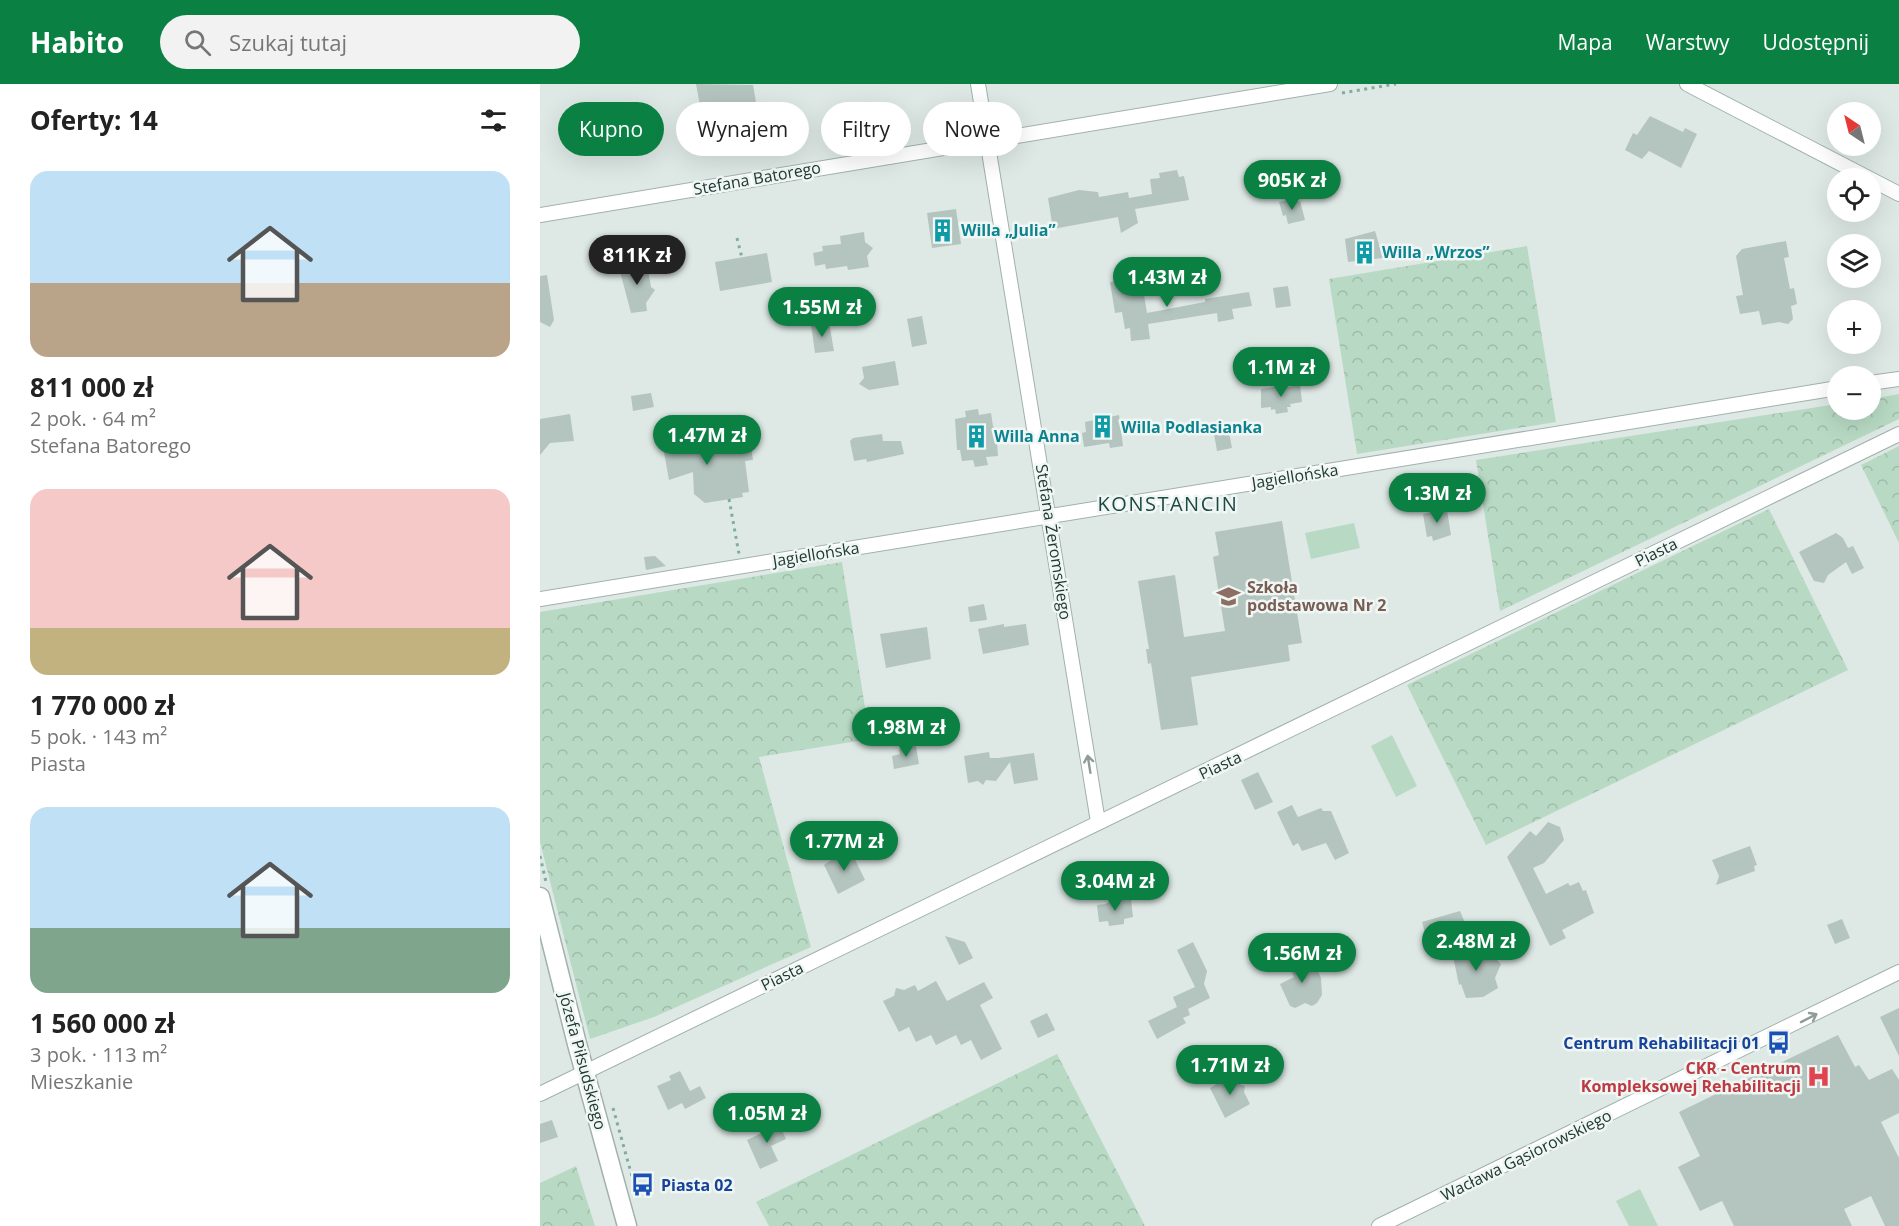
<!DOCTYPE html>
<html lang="pl">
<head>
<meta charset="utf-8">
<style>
	:root { --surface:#fff; --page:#f2f2f2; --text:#222; --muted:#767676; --accent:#0b8043 }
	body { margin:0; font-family:"Open Sans",sans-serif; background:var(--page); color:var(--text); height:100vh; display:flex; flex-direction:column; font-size:22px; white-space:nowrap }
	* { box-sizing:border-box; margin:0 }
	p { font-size:20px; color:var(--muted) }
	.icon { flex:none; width:33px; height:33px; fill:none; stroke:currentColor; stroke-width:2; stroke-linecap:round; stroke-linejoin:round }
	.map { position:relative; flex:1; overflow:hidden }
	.panel { display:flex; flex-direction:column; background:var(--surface); width:540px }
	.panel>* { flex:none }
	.banner { position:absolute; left:18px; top:18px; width:570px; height:54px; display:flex; gap:12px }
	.needle { width:39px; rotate:325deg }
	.buttons { position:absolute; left:1287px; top:18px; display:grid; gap:12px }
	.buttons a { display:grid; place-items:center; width:54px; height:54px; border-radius:50%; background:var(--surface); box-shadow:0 6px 24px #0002; font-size:30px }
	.price { position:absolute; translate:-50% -51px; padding:0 14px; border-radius:21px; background:var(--accent); color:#fff; font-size:20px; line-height:39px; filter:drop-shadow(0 2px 3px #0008) }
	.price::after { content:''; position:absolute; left:50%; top:36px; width:18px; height:14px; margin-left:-9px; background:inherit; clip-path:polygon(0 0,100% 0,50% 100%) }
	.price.current { background:#222; color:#fff }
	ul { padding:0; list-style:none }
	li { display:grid; align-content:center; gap:12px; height:318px; padding:0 30px }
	li span { display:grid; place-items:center; height:186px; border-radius:18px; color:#555 }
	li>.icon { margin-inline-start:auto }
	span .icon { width:108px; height:108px; fill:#fffc; stroke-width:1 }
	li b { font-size:26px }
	h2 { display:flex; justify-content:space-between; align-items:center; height:72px; padding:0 30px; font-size:26px }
	.pill { padding:0 21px; border-radius:27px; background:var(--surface); box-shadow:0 6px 24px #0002; font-size:21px; line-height:54px }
	.pill.current { background:var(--accent); color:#fff }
	header { display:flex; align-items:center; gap:36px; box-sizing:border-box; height:84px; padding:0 30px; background:var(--accent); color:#fff }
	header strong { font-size:28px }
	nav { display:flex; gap:33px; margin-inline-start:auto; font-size:21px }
	.search { width:420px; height:54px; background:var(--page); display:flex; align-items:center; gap:15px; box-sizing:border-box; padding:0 21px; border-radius:33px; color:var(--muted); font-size:22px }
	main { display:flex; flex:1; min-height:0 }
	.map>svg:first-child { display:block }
</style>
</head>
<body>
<header>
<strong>Habito</strong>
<div class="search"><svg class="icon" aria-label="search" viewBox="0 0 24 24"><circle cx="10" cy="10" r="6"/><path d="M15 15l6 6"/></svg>Szukaj tutaj</div>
<nav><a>Mapa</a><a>Warstwy</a><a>Udostępnij</a></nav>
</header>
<main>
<section class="panel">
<h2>Oferty: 14<svg class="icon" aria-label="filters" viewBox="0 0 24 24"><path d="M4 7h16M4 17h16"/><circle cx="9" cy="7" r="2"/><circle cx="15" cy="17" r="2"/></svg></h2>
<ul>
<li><span style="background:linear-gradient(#bfe0f5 60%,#b9a48a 0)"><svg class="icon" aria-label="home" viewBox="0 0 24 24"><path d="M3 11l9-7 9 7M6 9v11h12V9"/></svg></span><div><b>811 000 zł</b><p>2 pok. · 64 m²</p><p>Stefana Batorego</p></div></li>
<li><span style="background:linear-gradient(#f6c9c9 75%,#c2b280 0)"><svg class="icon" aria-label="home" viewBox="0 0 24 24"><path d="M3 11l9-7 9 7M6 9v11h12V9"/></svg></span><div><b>1 770 000 zł</b><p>5 pok. · 143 m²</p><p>Piasta</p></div></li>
<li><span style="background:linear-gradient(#bfe0f5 65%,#7fa58c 0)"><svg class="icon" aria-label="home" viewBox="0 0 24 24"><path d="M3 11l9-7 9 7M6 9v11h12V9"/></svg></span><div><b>1 560 000 zł</b><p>3 pok. · 113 m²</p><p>Mieszkanie</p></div></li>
</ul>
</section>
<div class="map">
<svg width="1359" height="1142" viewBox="0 0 1359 1142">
	<defs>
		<pattern id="forest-crowns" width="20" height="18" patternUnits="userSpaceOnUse" patternTransform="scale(1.5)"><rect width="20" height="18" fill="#b8dac4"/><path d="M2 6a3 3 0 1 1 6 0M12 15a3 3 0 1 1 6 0" fill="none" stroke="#9ebca9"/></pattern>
	</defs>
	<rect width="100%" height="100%" fill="#dee9e5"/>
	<path fill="#b8dac4" d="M814,439L820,464L771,475L765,449Z
		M852,651L877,702L856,713L831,662Z
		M1100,1105L1118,1142H1089L1076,1117Z"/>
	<path fill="url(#forest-crowns)" d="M987,162L1016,338L817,370L789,195Z
		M1359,310V335L960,527L936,376L1297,320L1298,326H1330L1331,315Z
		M1359,362V459L1321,381Z
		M1229,425L1308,586L946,761L867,601Z
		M302,478L330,655L219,673L271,863L114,933L50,955L0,758V528Z
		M517,970L605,1142H229L216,1118Z
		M36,1082L55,1142H0V1099Z"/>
	<path fill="#b4c4bf" d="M156,0L213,1L216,18L161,27Z
		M354,32L356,45L340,47L338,34Z
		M1110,32L1143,48L1145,44L1157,50L1141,84L1109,67L1102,75L1085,66L1093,49L1097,51Z
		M637,86L639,93L644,92L649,116L595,125L598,139L581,149L578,133L513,145L508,114L539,106L558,108L559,113L588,108L589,114L612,110L610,95L620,94L619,89Z
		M756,114L757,118L760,117L765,136L748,140L746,131L743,132L739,118Z
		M416,125L421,160L392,164L387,129Z
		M835,147L843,174L808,178L805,155Z
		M324,148L325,158L333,164L327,172L329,183L308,186L307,182L286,185L285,180L275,182L273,169L283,167L282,162L301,160L300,152Z
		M1246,157L1249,173L1244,174L1250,205L1254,204L1257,220L1251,222L1253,235L1248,240L1239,238L1222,241L1219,227L1200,230L1196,212L1203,211L1196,172L1202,165Z
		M227,169L232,198L180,207L175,178Z
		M99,179V182L107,181L111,203L115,206L106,219L107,227L91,229L81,191L82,181Z
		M7,191L14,236L10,243L0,238V192Z
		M601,193L607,229L665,218V215L709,208L712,222L692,225L694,235L678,238L677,229L608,240L610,255L591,257L590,244L585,245L582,228L575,229L570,198Z
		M748,202L751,222L736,224L733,204Z
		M382,232L387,260L372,263L367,235Z
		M289,238L294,267L275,269L271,241Z
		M355,277L359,301L329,306L319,300L324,294L322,283Z
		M747,301L748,303L760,301L762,318L750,320L751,323H747L748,328L736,330L735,325L731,326V323L721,324V305Z
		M111,309L114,323L93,327L91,312Z
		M438,325L439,331L451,329L453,342L456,345L458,372L446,373L448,381L435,383L433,376L422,377L420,366H417L415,335L426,333L425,327Z
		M30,330L34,357L10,359L0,371V335Z
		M579,331L583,362L570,364L569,359L544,363L542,349L546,348L545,338Z
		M147,342L151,363L172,360L173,367L211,362L213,376L205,377L209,408L202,409L203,413L165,419L154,410L153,388L129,396L120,346Z
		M689,348L692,364L677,367L674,350Z
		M342,350L343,357H361L364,370L327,378L326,375L314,377L310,357L313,354Z
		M894,422L899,427L907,426L911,451L893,457L892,452L887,453L883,430L891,428Z
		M742,437L762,559L748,561L750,577L651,593L658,641L621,646L611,579L608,580L606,565H609L598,497L635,491L644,553L685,547L673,473L679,471L675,448Z
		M1296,449L1303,454L1308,464L1313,462L1324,484L1312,490L1306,478L1288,491L1284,499L1274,497L1259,468Z
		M115,472L126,482L106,486L104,473Z
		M444,520L447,536L430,538L428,523Z
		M464,540V543L486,540L489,561L443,570L438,545Z
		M387,543L391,575L346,584L340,550Z
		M376,662L379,680L354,685L352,672L360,670L359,665Z
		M449,668L450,674H458L494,669L498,696L474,700L470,678L456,697L446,696L443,701L438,697L428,699L424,672Z
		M718,688L733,718L715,726L701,696Z
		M752,721L758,733L781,724L783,727H791L809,769L795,776L786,759L762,767L758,759L753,762L737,728Z
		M1008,738L1020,743L1024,756L1004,779L993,784L1006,810L1028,799L1030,802L1039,798L1043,807L1046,806L1054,829L1022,846L1026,854L1010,862L967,773L990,747L996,752Z
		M1210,762L1217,781L1214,782L1215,787L1176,801L1179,792L1172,776Z
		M311,767L325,796L298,810L284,781L298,771Z
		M573,814L591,816L593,833L584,835V840L569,842L568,837L559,838L557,821L566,820Z
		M920,827L926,841L887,856L882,838Z
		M1302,835L1310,854L1295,860L1287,841Z
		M405,852L425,858L433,874L419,881Z
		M653,858L667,887L664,900L670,914L648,925L650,931L643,934L646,939L617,955L608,937L637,923L633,913L655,903L637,866Z
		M927,863H945L949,874L957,876L961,880L955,894L958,904L943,913L926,914L921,900L919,901L913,872L920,870Z
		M761,869L769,886L776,883L781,894L782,911L777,919L772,922L765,919L755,924L750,922L740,900L754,893L746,875Z
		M396,897L407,917L444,898L453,914L440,921L462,965L441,976L431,956L421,961L416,951L396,961L391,951L376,958L369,943L359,948L343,917L354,912L356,904L364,906L375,901L378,907Z
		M1359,924V972L1340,933Z
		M507,929L515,946L498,954L490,937Z
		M1298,951L1315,983L1319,981L1329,996L1352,985L1359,996V1029L1341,1038L1359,1074V1142H1345L1331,1112L1304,1125L1312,1142H1194L1182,1117L1160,1127L1138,1083L1160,1072L1139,1028Z
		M140,987L150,1007L160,1002L166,1014L145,1025L142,1019L128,1026L117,1002L131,996L129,992Z
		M694,990L699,1000L705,1002L704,1008L710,1020L685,1034L670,1004Z
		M237,1035L246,1055L231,1062L238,1077L220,1085L207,1056L228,1046L225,1040Z
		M12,1036L18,1053L0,1059V1040Z"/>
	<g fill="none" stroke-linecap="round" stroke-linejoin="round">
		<defs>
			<path id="minor" d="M438,0L558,738
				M1147,0L1359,110
				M0,131L790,0
				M1330,299L1359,295
				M0,515L1298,304
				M0,1010L1359,350
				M839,1142L1359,888"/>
			<path id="tertiary" d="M0,813L37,960L87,1142"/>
		</defs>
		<use href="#minor" stroke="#a1b1ac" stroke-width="16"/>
		<use href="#tertiary" stroke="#a1b1ac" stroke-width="21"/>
		<path stroke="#80aca2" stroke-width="3" stroke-dasharray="3 4.5" stroke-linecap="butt" d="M802,9L856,0
			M197,154L202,174
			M189,415L199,470
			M0,772L6,798
			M73,1024L93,1096"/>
		<use href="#minor" stroke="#fff" stroke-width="14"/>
		<use href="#tertiary" stroke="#fff" stroke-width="18"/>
	</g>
	<defs><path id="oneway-shaft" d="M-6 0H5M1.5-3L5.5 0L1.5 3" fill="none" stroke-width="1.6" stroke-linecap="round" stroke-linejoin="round" transform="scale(1.5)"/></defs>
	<g stroke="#909c9a">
		<use href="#oneway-shaft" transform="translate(549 680) rotate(-99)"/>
		<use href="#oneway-shaft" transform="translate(1269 934) rotate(-27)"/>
	</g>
	<defs>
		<symbol id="building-bare" viewBox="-9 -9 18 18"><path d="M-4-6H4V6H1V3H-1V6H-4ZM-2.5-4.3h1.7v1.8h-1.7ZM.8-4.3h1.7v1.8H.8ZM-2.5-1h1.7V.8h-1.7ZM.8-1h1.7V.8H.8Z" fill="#0f9aa8" stroke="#eff6f3" stroke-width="2.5" paint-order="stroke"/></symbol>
		<symbol id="school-bare" viewBox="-9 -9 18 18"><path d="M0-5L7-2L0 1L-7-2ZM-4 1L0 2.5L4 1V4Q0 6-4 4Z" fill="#8d6e63" stroke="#eff6f3" stroke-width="2.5" paint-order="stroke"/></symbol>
		<symbol id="bus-bare" viewBox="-9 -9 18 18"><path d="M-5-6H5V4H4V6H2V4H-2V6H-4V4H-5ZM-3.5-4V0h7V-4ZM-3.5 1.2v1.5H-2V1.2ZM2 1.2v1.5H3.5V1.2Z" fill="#1a4fb4" stroke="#eff6f3" stroke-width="2.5" paint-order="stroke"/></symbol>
		<symbol id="hospital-bare" viewBox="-9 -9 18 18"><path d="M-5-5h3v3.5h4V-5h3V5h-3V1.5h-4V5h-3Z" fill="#e0444e" stroke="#eff6f3" stroke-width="2.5" paint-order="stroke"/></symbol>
	</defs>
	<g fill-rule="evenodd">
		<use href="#building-bare" x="386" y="130" width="33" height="33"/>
		<use href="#building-bare" x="808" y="152" width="33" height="33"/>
		<use href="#building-bare" x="546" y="326" width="33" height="33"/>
		<use href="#building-bare" x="420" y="336" width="33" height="33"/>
		<use href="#school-bare" x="672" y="496" width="33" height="33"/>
		<use href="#bus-bare" x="1222" y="942" width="33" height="33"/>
		<use href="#hospital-bare" x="1262" y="976" width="33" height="33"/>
		<use href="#bus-bare" x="86" y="1084" width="33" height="33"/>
	</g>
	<g text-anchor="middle" stroke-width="5" stroke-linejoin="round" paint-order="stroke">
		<g font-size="16" fill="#203934" stroke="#eff6f3">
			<text transform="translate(217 94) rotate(-10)" y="6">Stefana Batorego</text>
			<text transform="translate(755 392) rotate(-9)" y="6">Jagiellońska</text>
			<text transform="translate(514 458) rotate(81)" y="6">Stefana Żeromskiego</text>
			<text transform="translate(1116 468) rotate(-26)" y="6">Piasta</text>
			<text transform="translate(276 470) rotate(-9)" y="6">Jagiellońska</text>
			<text transform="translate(680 681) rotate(-25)" y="6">Piasta</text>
			<text transform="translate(242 892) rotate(-26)" y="6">Piasta</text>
			<text transform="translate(43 977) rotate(75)" y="6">Józefa Piłsudskiego</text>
			<text transform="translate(986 1071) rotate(-26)" y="6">Wacława Gąsiorowskiego</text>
		</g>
		<g font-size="16" font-weight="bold" fill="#0d838f" stroke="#eff6f3" text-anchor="start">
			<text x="421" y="152">Willa „Julia”</text>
			<text x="842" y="174">Willa „Wrzos”</text>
			<text x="581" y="349">Willa Podlasianka</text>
			<text x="454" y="358">Willa Anna</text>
		</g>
		<g font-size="16" font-weight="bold" fill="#785e54" stroke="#eff6f3" text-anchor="start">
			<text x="707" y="509">Szkoła<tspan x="707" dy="18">podstawowa Nr 2</tspan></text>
		</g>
		<g font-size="16" font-weight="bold" fill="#164399" stroke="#eff6f3" text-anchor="end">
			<text x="1220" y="965">Centrum Rehabilitacji 01</text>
			<text x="121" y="1107" text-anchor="start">Piasta 02</text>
		</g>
		<g font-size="16" font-weight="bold" fill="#be3a42" stroke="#eff6f3" text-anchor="end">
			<text x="1261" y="990">CKR - Centrum<tspan x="1261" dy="18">Kompleksowej Rehabilitacji</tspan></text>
		</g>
		<g font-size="20" letter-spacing="1.5" fill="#1d4a42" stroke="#eff6f3">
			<text x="628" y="427">KONSTANCIN</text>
		</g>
	</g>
</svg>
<div class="buttons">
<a><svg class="needle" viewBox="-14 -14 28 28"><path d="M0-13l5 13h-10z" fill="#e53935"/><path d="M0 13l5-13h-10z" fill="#767676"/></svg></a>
<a><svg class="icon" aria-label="locate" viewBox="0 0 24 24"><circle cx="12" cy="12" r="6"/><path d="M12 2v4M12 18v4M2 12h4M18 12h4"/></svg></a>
<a><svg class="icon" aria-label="layers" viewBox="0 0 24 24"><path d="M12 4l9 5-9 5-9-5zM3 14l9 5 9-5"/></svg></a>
<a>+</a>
<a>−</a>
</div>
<b class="price" style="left:752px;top:127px">905K zł</b>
<b class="price current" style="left:97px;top:202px">811K zł</b>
<b class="price" style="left:627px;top:224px">1.43M zł</b>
<b class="price" style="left:282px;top:254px">1.55M zł</b>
<b class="price" style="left:741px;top:314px">1.1M zł</b>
<b class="price" style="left:167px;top:382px">1.47M zł</b>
<b class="price" style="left:897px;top:440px">1.3M zł</b>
<b class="price" style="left:366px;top:674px">1.98M zł</b>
<b class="price" style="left:304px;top:788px">1.77M zł</b>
<b class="price" style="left:575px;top:828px">3.04M zł</b>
<b class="price" style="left:936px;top:888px">2.48M zł</b>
<b class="price" style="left:762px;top:900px">1.56M zł</b>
<b class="price" style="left:690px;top:1012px">1.71M zł</b>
<b class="price" style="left:227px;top:1060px">1.05M zł</b>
<div class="banner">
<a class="pill current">Kupno</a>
<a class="pill">Wynajem</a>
<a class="pill">Filtry</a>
<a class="pill">Nowe</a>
</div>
</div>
</main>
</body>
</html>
